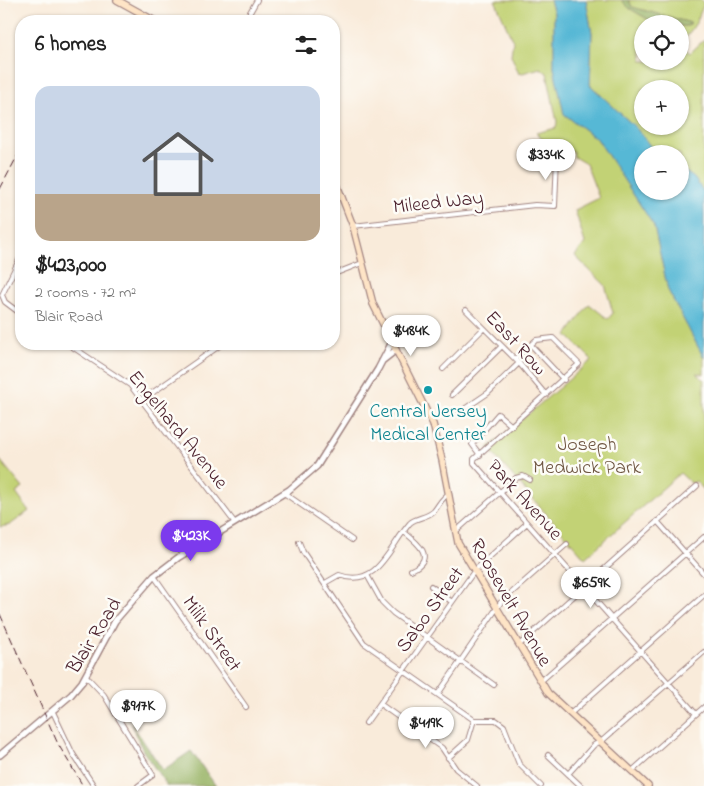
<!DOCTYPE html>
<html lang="en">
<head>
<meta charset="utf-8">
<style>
	:root { --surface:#fff; --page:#f2f2f2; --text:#222; --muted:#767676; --line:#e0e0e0; --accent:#7c3aed }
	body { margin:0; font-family:"Indie Flower",sans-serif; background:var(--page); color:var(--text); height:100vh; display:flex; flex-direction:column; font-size:19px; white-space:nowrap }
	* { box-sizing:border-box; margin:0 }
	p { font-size:16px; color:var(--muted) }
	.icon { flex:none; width:28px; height:28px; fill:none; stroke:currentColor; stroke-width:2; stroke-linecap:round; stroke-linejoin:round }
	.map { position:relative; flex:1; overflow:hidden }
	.panel { position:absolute; left:15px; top:15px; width:325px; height:335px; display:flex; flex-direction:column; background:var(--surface); border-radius:20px; box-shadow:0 1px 4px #0004 }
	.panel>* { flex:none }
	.controls { position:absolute; left:634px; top:15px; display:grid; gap:10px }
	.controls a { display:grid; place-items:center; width:55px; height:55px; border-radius:50%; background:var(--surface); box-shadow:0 1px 4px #0004; font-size:25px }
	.price { position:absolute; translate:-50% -42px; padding:0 11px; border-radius:18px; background:#fff; color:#222; font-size:16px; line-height:32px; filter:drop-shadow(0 1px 2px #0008) }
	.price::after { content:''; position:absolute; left:50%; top:30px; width:15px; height:11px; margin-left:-8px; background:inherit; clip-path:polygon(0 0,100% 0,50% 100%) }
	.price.active { background:var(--accent); color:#fff }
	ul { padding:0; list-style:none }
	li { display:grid; align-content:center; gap:10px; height:265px; padding:0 20px }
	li+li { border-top:1px solid var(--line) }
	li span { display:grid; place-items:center; height:155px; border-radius:15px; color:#555 }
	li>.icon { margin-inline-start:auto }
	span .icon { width:90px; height:90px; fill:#fffc; stroke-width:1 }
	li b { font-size:21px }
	h2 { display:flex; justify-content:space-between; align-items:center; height:60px; padding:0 20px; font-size:21px }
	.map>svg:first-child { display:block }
</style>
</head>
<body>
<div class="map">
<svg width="704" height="786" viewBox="0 0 704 786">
	<rect width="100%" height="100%" fill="#fdfcf7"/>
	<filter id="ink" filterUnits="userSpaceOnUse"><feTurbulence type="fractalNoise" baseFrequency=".02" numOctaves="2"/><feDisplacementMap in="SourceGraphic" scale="10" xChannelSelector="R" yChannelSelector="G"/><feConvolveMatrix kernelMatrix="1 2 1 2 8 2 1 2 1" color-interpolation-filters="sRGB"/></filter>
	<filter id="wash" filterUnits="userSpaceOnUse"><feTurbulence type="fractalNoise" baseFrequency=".0096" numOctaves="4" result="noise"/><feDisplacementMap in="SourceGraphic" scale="20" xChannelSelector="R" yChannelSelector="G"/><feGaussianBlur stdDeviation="1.12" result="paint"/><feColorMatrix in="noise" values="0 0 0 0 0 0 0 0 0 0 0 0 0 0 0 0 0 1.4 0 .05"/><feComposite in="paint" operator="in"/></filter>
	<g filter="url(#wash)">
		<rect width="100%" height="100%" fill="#f9ebda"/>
		<path fill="#c2d274" stroke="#867850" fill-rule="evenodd" d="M495,0H550L554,13V68L564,114L598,140L654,226L668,290L704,358V374L696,373L704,380V490L696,481L692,484L680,473L585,558L488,448L592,360L567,335L589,304L608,319L613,313L605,285L575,256L585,243L575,210L599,198L586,164L574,157L573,151L552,149L536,133L556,128L557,122L547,73L540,68L519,74L511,55L513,41Z
			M586,0H621L629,8L656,24H642V61H680V26H688L691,23L631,7L629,0H702L704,4L696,23L681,45L690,53L704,40V192L694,178L680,168V154H660L651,147L636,128L590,85L592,33ZM642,89H680V126H642Z
			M0,460L23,488L16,493L29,511L10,525L0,527Z"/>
		<path fill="#99b466" stroke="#726a48" d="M621,0H629L632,7L691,23L687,26H680V24H656L629,8Z
			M131,723L163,770L191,751L216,786H167L143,751Z"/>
		<path fill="#57b8d5" stroke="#506c80" d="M550,0H586L592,33L590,85L636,128L651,147L660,154H642V191H680V168L694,178L704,192V358L668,290L654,226L598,140L564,114L554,68V13Z"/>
	</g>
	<g filter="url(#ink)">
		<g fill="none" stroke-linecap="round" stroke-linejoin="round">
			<defs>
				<path id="minor" d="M245,21L257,0
					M353,226L535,205L555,206L557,157
					M21,256L2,295L5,302L21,314
					M334,274L362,263
					M466,310L519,363L546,395
					M68,344L130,385L235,523
					M531,345L564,380
					M515,359L536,340L553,338L579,364L474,459V463L696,714
					M443,369L484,328
					M452,395L502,346
					M142,400L222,344
					M460,412L488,393L519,363
					M480,455L472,444L498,414L512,426
					M284,493L352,540
					M657,521L704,574
					M404,532C418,543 437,558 411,570
					M455,532L516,478L523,476L530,480
					M299,542L303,552L364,643L474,720H496L504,726L519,764L541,786
					M367,575L382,602L393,613L494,685
					M154,576L246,707
					M325,583L339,575C378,589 389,547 410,523C416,517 427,518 434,511C439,505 442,497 449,494
					M431,586L452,602
					M519,645L697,486
					M86,676L104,695L153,775L138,786
					M541,681L704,537
					M438,694L501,602L567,544
					M380,704L442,748L456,769L477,786
					M53,712L73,754L94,786
					M570,714L704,595
					M366,723L475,570L527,523
					M548,755L581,786
					M448,758L468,740L474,720
					M632,771L704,707
					M568,774L594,745L603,740L704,652"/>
				<path id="tertiary" d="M382,361L396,350
					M0,755L71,695L82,682L115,621L154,576L179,557L289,490L317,466L378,369L392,342"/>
				<path id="secondary" d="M117,0L155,21
					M334,177L353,226L373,304L433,424L442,460L458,543L548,693L648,786"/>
			</defs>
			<use href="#minor" stroke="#a28582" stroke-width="6"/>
			<use href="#tertiary" stroke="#a28582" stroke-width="8"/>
			<use href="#secondary" stroke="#a28582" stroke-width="8"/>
			<use href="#minor" stroke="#fff" stroke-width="4"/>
			<use href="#tertiary" stroke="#fff" stroke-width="5"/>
			<use href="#secondary" stroke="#fee4c6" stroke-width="5.5"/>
			<path stroke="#4a1f2b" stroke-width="1" stroke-dasharray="8 4" stroke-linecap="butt" d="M0,189L21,149
				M0,614L58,744L83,786"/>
		</g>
	</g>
	<circle fill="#0f9aa8" stroke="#fdfcf7" stroke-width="2" cx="428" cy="390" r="5"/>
	<g text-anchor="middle" stroke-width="5" stroke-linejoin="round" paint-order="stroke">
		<g font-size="20" fill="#4a1f2b" stroke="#fdfcf7">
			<text transform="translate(438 201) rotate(-6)" y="7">Mileed Way</text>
			<text transform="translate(517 342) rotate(47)" y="7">East Row</text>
			<text transform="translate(179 429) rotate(51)" y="7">Engelhard Avenue</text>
			<text transform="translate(526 499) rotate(48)" y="7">Park Avenue</text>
			<text transform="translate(512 602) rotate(60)" y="7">Roosevelt Avenue</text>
			<text transform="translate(429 609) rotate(-54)" y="7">Sabo Street</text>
			<text transform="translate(213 633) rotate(55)" y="7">Milik Street</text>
			<text transform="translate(93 635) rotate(-58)" y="7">Blair Road</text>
		</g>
		<g font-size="20" fill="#0d838f" stroke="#fdfcf7">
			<text x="428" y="417">Central Jersey<tspan x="428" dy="23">Medical Center</tspan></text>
		</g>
		<g font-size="20" fill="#6e5541" stroke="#fdfcf7">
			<text x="587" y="450">Joseph<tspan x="587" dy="23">Medwick Park</tspan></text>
		</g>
	</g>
</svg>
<div class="controls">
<a><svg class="icon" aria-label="locate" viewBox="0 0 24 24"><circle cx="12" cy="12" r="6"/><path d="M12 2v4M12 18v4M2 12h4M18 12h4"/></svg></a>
<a>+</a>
<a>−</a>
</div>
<b class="price" style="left:546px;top:181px">$334K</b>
<b class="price" style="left:411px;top:357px">$484K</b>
<b class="price active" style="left:191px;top:562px">$423K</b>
<b class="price" style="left:591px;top:609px">$659K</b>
<b class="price" style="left:138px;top:732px">$917K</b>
<b class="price" style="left:426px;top:749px">$419K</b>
<section class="panel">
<h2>6 homes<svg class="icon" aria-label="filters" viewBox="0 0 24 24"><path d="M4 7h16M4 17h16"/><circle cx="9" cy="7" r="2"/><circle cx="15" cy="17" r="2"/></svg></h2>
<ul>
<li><span style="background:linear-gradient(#c9d6e8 70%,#b9a48a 0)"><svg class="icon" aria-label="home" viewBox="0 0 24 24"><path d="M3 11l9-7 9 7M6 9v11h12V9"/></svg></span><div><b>$423,000</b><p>2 rooms · 72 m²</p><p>Blair Road</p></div></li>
</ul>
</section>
</div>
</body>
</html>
